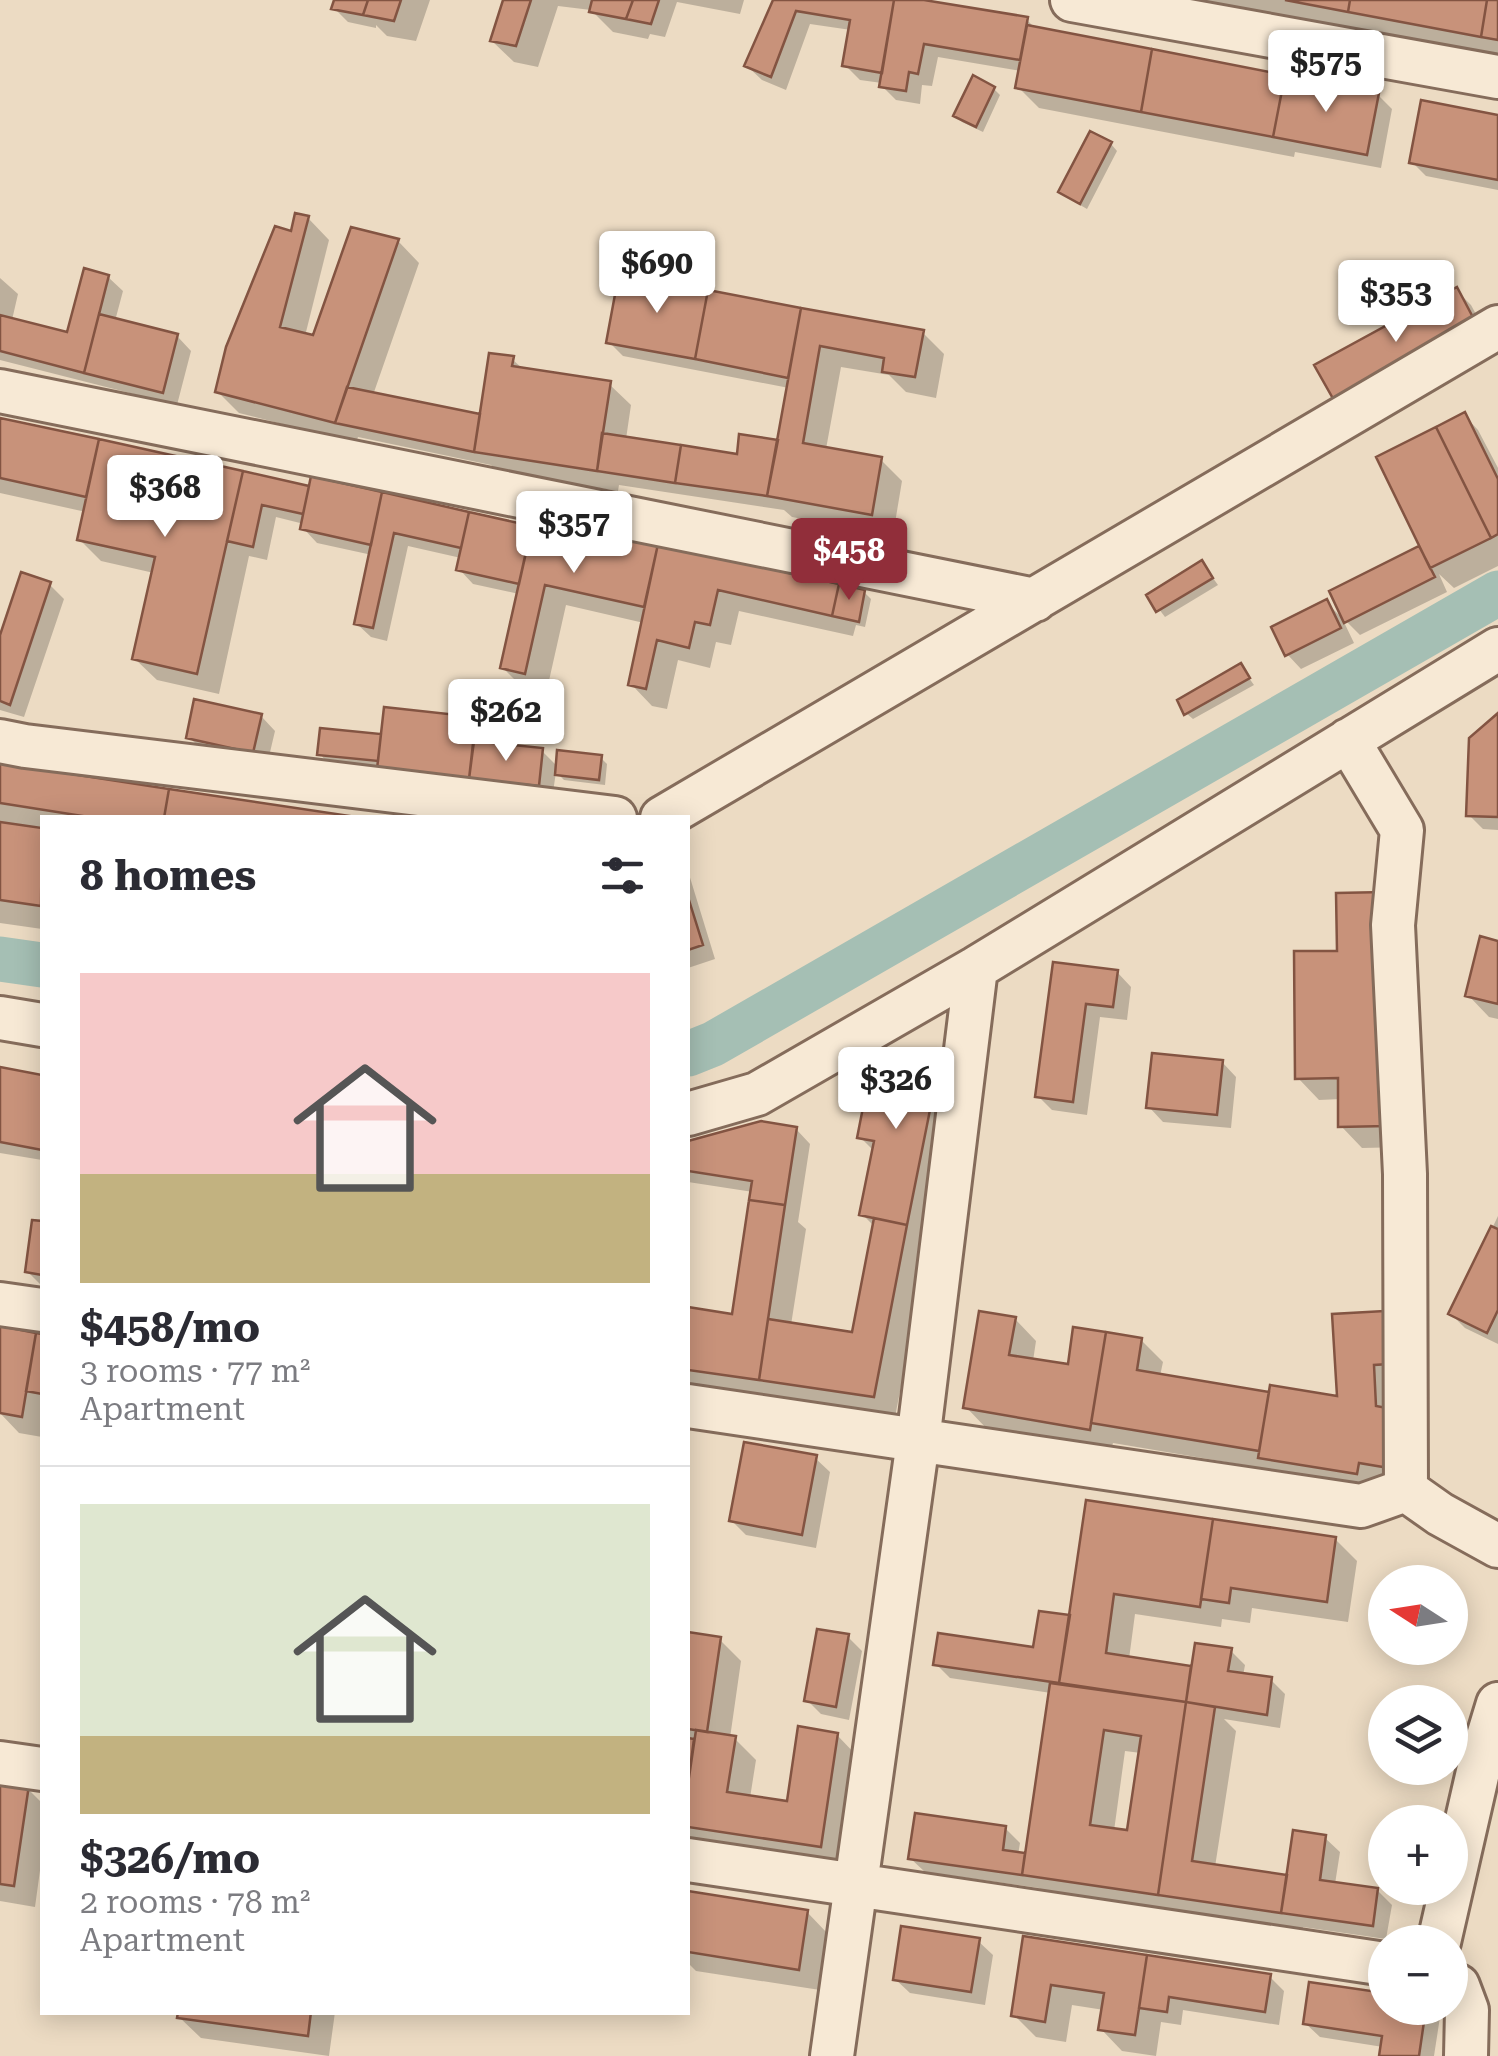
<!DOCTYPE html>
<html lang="en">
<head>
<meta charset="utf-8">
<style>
	:root { --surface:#fff; --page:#f2f2f3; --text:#2b2b33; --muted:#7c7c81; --line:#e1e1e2; --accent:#912e3a }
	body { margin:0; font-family:"Roboto Serif",serif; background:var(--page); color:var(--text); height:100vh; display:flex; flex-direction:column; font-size:38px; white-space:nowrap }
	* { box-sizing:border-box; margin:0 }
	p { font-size:32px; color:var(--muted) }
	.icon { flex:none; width:55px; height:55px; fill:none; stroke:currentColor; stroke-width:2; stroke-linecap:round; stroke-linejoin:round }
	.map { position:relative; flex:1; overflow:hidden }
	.sheet { position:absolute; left:40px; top:815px; width:650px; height:1200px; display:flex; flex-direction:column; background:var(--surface); border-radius:0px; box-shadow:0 5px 25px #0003 }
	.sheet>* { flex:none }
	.needle { width:65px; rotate:282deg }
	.controls { position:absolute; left:1368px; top:1565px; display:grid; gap:20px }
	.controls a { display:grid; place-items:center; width:100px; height:100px; border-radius:50%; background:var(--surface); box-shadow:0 5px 25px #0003; font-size:50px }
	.price { position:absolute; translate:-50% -85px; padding:0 22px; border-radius:10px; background:#fff; color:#222; font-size:32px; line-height:65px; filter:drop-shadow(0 2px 5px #0008) }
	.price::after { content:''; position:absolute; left:50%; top:60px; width:30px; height:22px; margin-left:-15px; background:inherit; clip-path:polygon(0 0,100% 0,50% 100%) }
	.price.selected { background:var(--accent); color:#fff }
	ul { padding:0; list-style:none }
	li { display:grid; align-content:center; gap:20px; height:530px; padding:0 40px }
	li+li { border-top:2px solid var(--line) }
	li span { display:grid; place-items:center; height:310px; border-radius:0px; color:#555 }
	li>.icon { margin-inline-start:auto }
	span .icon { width:180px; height:180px; fill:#fffc; stroke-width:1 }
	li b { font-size:42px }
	h2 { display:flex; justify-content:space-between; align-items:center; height:120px; padding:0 40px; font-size:42px }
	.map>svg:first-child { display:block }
</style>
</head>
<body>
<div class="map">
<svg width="1498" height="2056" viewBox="0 0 1498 2056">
	<rect width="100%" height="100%" fill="#ecdbc3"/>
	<path fill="#0003" fill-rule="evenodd" d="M336,0H430L416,41L387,36L376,25V28L348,22L334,8Z
		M506,0H744L740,14L677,2L665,37L650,34L648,39L613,32L591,10L558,6L538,67L514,62L492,41Z
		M775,0H908L1027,20L1037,30L1378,95L1392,109L1381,168L1295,152L1294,157L1039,108L1018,87L1021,71L938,57L932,86L922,85L920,104L896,100L882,86V83L860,80L845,65L851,30L810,24L786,90L762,80L747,66Z
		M1201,0H1498V56Z
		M994,89L1000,95L983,132L962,122L956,115Z
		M1498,118V190L1426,176L1412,162Z
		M1111,144L1117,151L1087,209L1068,198L1061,192Z
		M308,218L329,240L305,336L315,338L398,241L419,263L373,395L482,417L512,359L524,370L609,384L631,405L626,439L739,456L779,443L789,388L623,356L609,342L800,311L922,332L944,354L936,398L906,392L889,375L841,367L826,449L880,459L902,481L893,535L792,517L784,510L619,485L618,491L498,472L491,465L358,437L356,443L239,413L217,391L293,234Z
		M108,277L123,291L115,321L177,336L191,351L177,405L0,360V278L18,294L12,320L69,335Z
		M1457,291L1471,305L1490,340L1351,415Z
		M1464,415L1478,430L1498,468V566L1454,588L1439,574L1447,592L1360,635L1345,620L1332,592L1423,547Z
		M0,420L311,489L533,528L536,519L864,592L871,599L865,627L856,625L853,636L739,611L731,645L716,642L710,668L678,660L667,709L652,706L631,684L644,623L566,605L546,694L524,689L503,668L519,594L473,584L459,569L461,558L408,546L387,641L371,637L356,623L372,555L317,543L303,528L304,524L276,517L267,560L249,556L219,694L157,680L135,659L154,573L101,561L79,539L86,512L0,493Z
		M1202,563L1218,585L1165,617L1149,596Z
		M49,584L64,599L24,717L0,710V643Z
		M1326,602L1342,618L1354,643L1301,669L1287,654Z
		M1241,667L1254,685L1193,719L1186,713Z
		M261,716L275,731L267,765L203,751L189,737Z
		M1498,716V830L1483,829L1469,815Z
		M475,720L489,734L488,745L542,751L558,767L600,757L607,764L605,785L564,780L556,772L552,799L380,766L326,761L320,754L383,737Z
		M0,766L344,818H42V929L0,923Z
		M688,871L715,959L688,968Z
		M1498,943V1019L1489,1017L1468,995Z
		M1297,953L1407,1147L1362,1148L1341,1126V1099L1319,1100L1298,1078Z
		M1055,964L1117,972L1131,987L1127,1020L1100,1017L1087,1115L1052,1110L1038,1096Z
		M939,1058L961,1079L895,1417L688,1387V1310L734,1316L753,1192L688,1182V1144L761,1124L796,1129L810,1144L798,1222L806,1229L791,1325L854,1334L875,1227L862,1214L874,1151L860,1137Z
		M1222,1062L1236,1077L1231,1128L1163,1122L1149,1107Z
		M0,1069L42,1077V1160L0,1153Z
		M1498,1216V1344L1465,1328L1451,1314Z
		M34,1223L42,1224V1286L27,1271Z
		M1401,1312L1413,1432L1378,1495L1282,1479L1274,1470L1113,1443L1111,1450L987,1429L966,1407L1015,1319L1036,1341L1033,1361L1070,1367L1141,1340L1163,1362L1160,1376L1271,1395L1340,1399Z
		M0,1329L42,1336V1437L19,1433L0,1413Z
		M815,1458L830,1472L816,1548L746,1535L732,1521Z
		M1089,1502L1335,1539L1357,1561L1348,1622L1252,1608L1250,1623L1222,1619L1221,1627L1135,1614L1129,1659L1193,1668L1231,1651L1245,1665L1243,1676L1271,1680L1285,1694L1280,1728L1224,1719L1236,1731L1215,1867L1288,1878L1325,1838L1340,1852L1335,1884L1377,1890L1392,1905L1386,1939L1303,1927L1302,1933L1047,1896L1039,1888L925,1872L910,1858L1005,1828L1020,1843L1018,1855L1028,1856L1051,1693L950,1678L936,1664L1035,1650L1072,1618ZM1125,1751L1141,1753L1129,1833L1114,1831Z
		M688,1635L720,1640L741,1661L730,1738H734L756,1760L750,1798L789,1804L837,1735L858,1757L842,1867L688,1844Z
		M848,1637L862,1651L849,1720L821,1714L807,1700Z
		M0,1784L27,1788L42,1803V1856L35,1907L0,1901Z
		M688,1893L807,1912L828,1934L820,1990L696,1971L688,1963Z
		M1026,1939L1270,1977L1284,1991L1279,2025L1183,2010L1181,2025L1161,2022L1156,2056L1122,2051L1101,2029L1104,2010L1072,2005L1066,2042L1036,2037L1014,2015Z
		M978,1941L993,1955L985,2005L910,1993L895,1979Z
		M1385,1996V2008H1431L1440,2017L1434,2056H1381L1383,2047L1320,2037L1305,2023Z
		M180,2012H335L329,2056L201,2038L179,2017Z"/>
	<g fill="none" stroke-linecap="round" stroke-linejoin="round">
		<path stroke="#a5bfb4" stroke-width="45" d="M0,959L42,965
			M688,1054L713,1044L1498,593"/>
	</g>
	<path fill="#c8927a" stroke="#835442" stroke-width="2.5" fill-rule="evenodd" d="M334,0H368L363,15L331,9Z
		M368,0H401L394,21L363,15Z
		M503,0H531L516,46L490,41Z
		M592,0H633L626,19L589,12Z
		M633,0H659L651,24L626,19Z
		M773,0H894L882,73L842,66L850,20L796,11L771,77L744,66Z
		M894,0H924L1028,17L1020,60L924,44L918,74L909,72L906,91L879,87Z
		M1285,0H1350L1348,12Z
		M1350,0H1487L1481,37L1348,12Z
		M1487,0H1498V40L1481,37Z
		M1027,25L1152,49L1141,112L1015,88Z
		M1152,49L1285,75L1273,137L1141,112Z
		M973,75L995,87L976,127L953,116Z
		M1285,75L1379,93L1367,155L1273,137Z
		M1421,100L1498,115V180L1409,163Z
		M1090,131L1112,142L1080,204L1058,192Z
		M295,213L309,216L280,327L313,335L351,227L399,239L335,423L215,392L226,347L275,226L291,231Z
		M84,268L109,275L84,373L0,351V315L67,332Z
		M619,273L708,290L695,359L606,343Z
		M1457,287L1477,325L1335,402L1314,365Z
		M708,290L801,308L788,378L695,359Z
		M801,308L924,330L915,377L882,372L884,358L820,346L803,443L882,457L872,515L767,496Z
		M99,314L178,334L163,393L84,373Z
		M489,353L514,356L512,366L611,381L597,471L474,452Z
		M347,387L480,414L474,452L335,423Z
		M1465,412L1498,479V534L1491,538L1436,427Z
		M0,418L99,439L86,497L0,478Z
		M1436,427L1491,538L1430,568L1376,457Z
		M602,433L681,445L675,483L597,471Z
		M739,434L778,440L767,496L675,483L681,445L737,454Z
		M99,439L243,471L197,674L132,659L155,557L77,540Z
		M243,471L309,486L303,514L262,505L253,547L227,541Z
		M311,476L382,492L371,545L300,529Z
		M382,492L469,512L461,548L394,533L373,628L354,624Z
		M469,512L532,526L519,584L456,570Z
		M534,516L658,544L644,607L545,585L525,674L500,668Z
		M658,544L839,584L832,616L718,590L710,625L695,622L689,648L657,640L646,689L628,685Z
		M1419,546L1435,577L1344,623L1329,591Z
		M1202,560L1213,578L1156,612L1146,595Z
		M21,572L51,582L10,705L0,701V635Z
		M839,584L865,590L859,622L832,616Z
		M1327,599L1341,628L1285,656L1271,627Z
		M1241,663L1250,678L1184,715L1177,700Z
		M194,699L262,714L253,753L186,738Z
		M384,707L476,717L469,779L377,769Z
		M1498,713V817L1466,816L1469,738Z
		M320,728L381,734L378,761L317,755Z
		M474,741L543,748L539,786L469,779Z
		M557,750L602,755L599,780L555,775Z
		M0,763L169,789L164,818H95L0,803Z
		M169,789L350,816V818H164Z
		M0,822L42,828L41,906L0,900Z
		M1385,892L1387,1126L1338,1127V1078L1295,1079L1294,951H1337L1336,893Z
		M688,897L703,945L688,950Z
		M1480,936L1498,941V1004L1465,996Z
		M1053,962L1118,970L1113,1007L1086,1004L1073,1102L1035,1097Z
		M907,1049L941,1055L907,1225L859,1215L874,1141L857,1138L870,1072Z
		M1152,1053L1223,1060L1217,1115L1146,1108Z
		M0,1067L42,1075V1150L0,1142Z
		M761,1121L797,1127L785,1205L749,1200L752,1181L688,1171V1141Z
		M749,1200L785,1205L759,1380L688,1370V1307L732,1314Z
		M874,1218L907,1225L874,1397L759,1380L768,1319L852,1332Z
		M32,1220L42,1221V1275L25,1272Z
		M1491,1226L1498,1229V1310L1487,1333L1448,1314Z
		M1402,1310L1405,1363L1374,1365L1376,1406L1392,1409L1383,1467L1359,1463L1357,1474L1258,1458L1270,1385L1337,1396L1332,1314Z
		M979,1311L1016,1317L1009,1355L1068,1364L1073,1327L1106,1332L1090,1430L963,1408Z
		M0,1326L36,1333L22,1417L0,1413Z
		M1106,1332L1142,1338L1137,1370L1269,1392L1259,1451L1091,1423Z
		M36,1333L42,1334V1394L26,1391Z
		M744,1442L817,1455L802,1535L729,1521Z
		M1086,1500L1213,1519L1200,1607L1114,1594L1106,1653L1191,1666L1186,1702L1059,1683Z
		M1213,1519L1336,1537L1327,1602L1231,1588L1229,1603L1201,1599Z
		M1039,1611L1070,1615L1059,1683L933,1665L938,1633L1033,1647Z
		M817,1629L849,1634L836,1707L804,1701Z
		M688,1632L721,1637L707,1732L688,1729Z
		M1195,1643L1232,1648L1228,1671L1272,1677L1267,1715L1186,1702Z
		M1050,1683L1186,1702L1158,1895L1022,1875ZM1104,1730L1141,1736L1127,1830L1090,1825Z
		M1186,1702L1215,1707L1192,1861L1287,1875L1281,1913L1158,1895Z
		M798,1726L838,1733L821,1847L688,1827V1784L696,1730L736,1736L727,1792L787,1801Z
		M688,1738L694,1739L688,1784Z
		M0,1781L29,1785L14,1886L0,1884Z
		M915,1813L1006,1826L1003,1850L1025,1853L1022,1875L908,1859Z
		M1293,1830L1326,1835L1320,1880L1378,1888L1373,1926L1281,1913Z
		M688,1891L808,1910L799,1970L688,1952Z
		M901,1926L980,1938L971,1992L893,1980Z
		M1023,1936L1147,1955L1135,2035L1098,2030L1104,1993L1051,1985L1045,2022L1011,2016Z
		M1147,1955L1271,1974L1265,2012L1169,1997L1167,2012L1139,2008Z
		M1309,1982L1385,1993V2008H1426L1419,2056H1379L1382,2036L1303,2024Z
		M178,2012H311L308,2036L177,2018Z"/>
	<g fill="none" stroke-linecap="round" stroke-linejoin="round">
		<defs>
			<path id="minor" d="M1072,0L1498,77
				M0,391L1035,600
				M1348,740L1402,830L1393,925L1405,1174L1406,1490L1440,1514L1498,1546
				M0,741L25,746L615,818
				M662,818L1498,327
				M0,1018L42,1025
				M688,1114L757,1094L976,968L1498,649
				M0,1304L42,1310
				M688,1406L1361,1506L1406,1490
				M0,1763L42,1769
				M688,1860L1385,1964
				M1439,1942L1480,1763L1498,1704
				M1450,1982L1458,1986L1467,2010L1466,2056
				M832,2056L918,1441L976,968"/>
		</defs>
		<use href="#minor" stroke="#856c5b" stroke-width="48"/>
		<use href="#minor" stroke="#f7e9d5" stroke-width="42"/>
	</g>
</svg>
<div class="controls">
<a><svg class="needle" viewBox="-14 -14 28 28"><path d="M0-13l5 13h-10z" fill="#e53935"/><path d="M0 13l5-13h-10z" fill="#7c7c81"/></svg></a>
<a><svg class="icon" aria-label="layers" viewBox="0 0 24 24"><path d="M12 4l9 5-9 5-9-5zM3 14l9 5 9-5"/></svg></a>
<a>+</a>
<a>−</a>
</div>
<b class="price" style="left:1326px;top:115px">$575</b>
<b class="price" style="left:657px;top:316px">$690</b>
<b class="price" style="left:1396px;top:345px">$353</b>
<b class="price" style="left:165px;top:540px">$368</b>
<b class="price" style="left:574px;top:576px">$357</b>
<b class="price selected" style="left:849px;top:603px">$458</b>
<b class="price" style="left:506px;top:764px">$262</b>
<b class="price" style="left:896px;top:1132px">$326</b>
<section class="sheet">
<h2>8 homes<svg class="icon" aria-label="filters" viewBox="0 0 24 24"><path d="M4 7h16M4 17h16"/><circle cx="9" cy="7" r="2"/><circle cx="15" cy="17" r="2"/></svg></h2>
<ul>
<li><span style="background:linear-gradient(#f6c9c9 65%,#c2b280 0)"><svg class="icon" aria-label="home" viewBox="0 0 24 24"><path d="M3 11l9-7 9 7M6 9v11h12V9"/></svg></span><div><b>$458/mo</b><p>3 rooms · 77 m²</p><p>Apartment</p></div></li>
<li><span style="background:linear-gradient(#dfe7d0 75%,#c2b280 0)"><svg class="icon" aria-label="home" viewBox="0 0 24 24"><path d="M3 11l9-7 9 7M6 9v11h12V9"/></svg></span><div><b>$326/mo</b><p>2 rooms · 78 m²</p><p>Apartment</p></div></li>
</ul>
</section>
</div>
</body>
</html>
